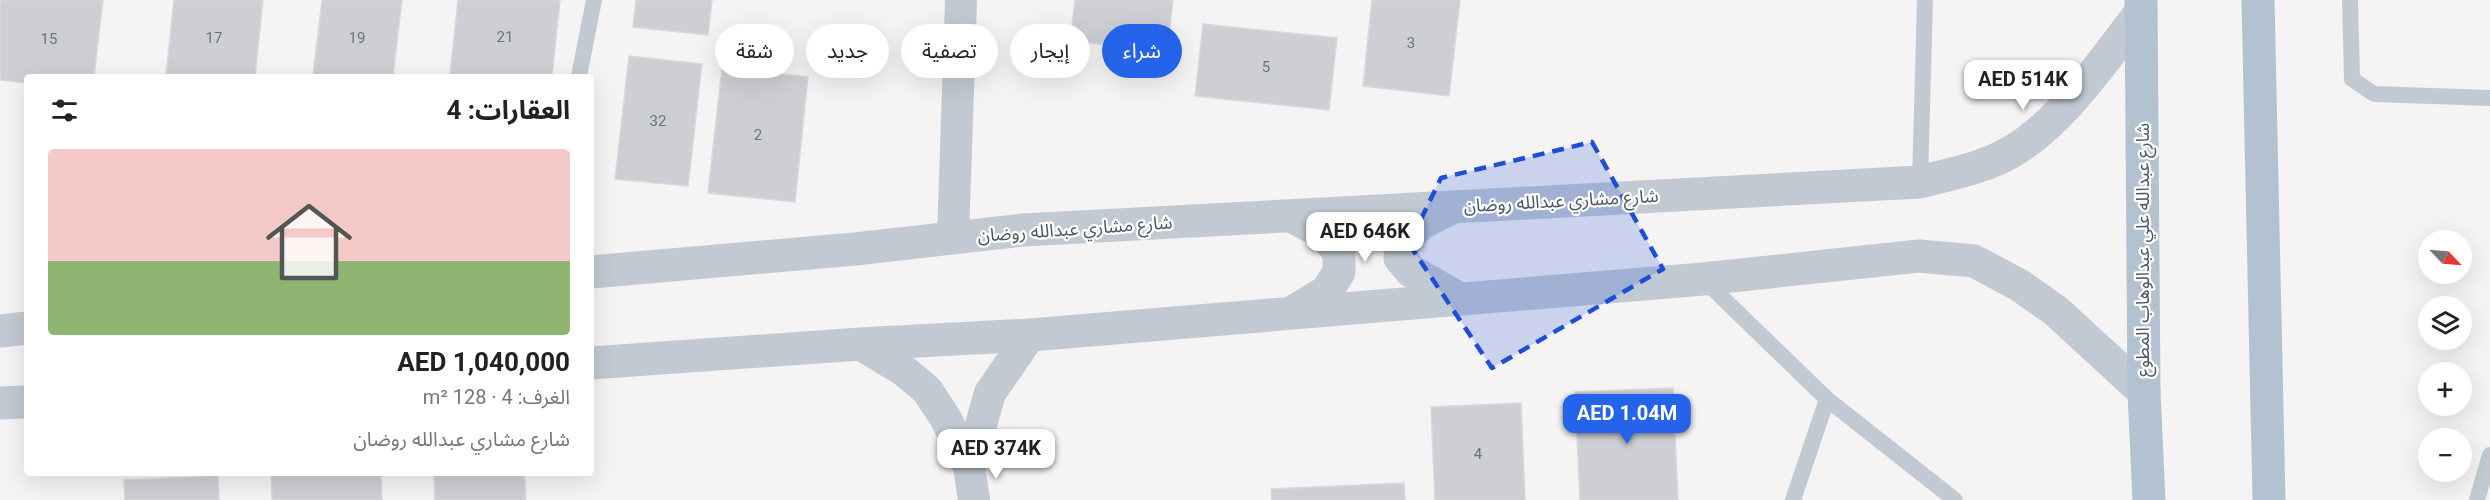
<!DOCTYPE html>
<html lang="ar">
<head>
<meta charset="utf-8">
<style>
	:root { --surface:#fff; --page:#f6f6f6; --text:#222; --muted:#767676; --accent:#2563eb }
	body { margin:0; font-family:Roboto,"Noto Sans Arabic",sans-serif; background:var(--page); color:var(--text); direction:rtl; height:100vh; display:flex; flex-direction:column; font-size:22px; white-space:nowrap }
	* { box-sizing:border-box; margin:0 }
	p { font-size:20px; color:var(--muted) }
	.icon { flex:none; width:33px; height:33px; fill:none; stroke:currentColor; stroke-width:2; stroke-linecap:round; stroke-linejoin:round }
	.map { position:relative; flex:1; overflow:hidden; direction:ltr }
	.side { position:absolute; left:24px; top:74px; width:570px; height:402px; display:flex; flex-direction:column; background:var(--surface); border-radius:6px; box-shadow:0 6px 24px #0002; direction:rtl }
	.side>* { flex:none }
	.guide { position:absolute; left:612px; top:24px; width:570px; height:54px; direction:rtl; display:flex; gap:12px }
	.needle { width:39px; rotate:115deg }
	.tools { position:absolute; left:2418px; top:230px; display:grid; gap:12px }
	.tools a { display:grid; place-items:center; width:54px; height:54px; border-radius:50%; background:var(--surface); box-shadow:0 6px 24px #0002; font-size:30px }
	.price { position:absolute; translate:-50% -51px; padding:0 14px; border-radius:12px; background:#fff; color:#222; font-size:20px; line-height:39px; filter:drop-shadow(0 2px 3px #0008) }
	.price::after { content:''; position:absolute; left:50%; top:36px; width:18px; height:14px; margin-left:-9px; background:inherit; clip-path:polygon(0 0,100% 0,50% 100%) }
	.price.on { background:var(--accent); color:#fff }
	ul { padding:0; list-style:none }
	li { display:grid; align-content:center; gap:12px; height:318px; padding:0 24px }
	li span { display:grid; place-items:center; height:186px; border-radius:6px; color:#555 }
	li>.icon { margin-inline-start:auto }
	span .icon { width:108px; height:108px; fill:#fffc; stroke-width:1 }
	li b { font-size:26px }
	h2 { display:flex; justify-content:space-between; align-items:center; height:72px; padding:0 24px; font-size:26px }
	.tag { padding:0 21px; border-radius:27px; background:var(--surface); box-shadow:0 6px 24px #0002; font-size:21px; line-height:54px }
	.tag.on { background:var(--accent); color:#fff }
	.map>svg:first-child { display:block }
</style>
</head>
<body>
<div class="map">
<svg width="2490" height="500" viewBox="0 0 2490 500">
	<rect width="100%" height="100%" fill="#f5f3f3"/>
	<path fill="#cdcfd5" stroke="#d7d9de" stroke-width="1.5" d="M0,0H103L94,76H27V83L0,80Z
		M174,0H263L255,76H166Z
		M322,0H402L393,76H313Z
		M458,0H560L552,76H471L450,74Z
		M636,0H712L708,35L633,27Z
		M1075,0H1173L1167,51L1070,41Z
		M1372,0H1460L1449,96L1363,86Z
		M1203,24L1337,38L1329,110L1195,96Z
		M629,56L702,64L688,186L615,179Z
		M722,68L808,77L795,202L708,193Z
		M1673,388L1678,500H1580L1575,392Z
		M1521,403L1525,500H1435L1431,407Z
		M271,472H381L382,500H272Z
		M434,472H524L526,500H435Z
		M218,476L219,500H125L124,480Z
		M1404,483L1405,500H1272L1271,489Z"/>
	<g fill="none" stroke-linecap="round" stroke-linejoin="round">
		<path stroke="#c1cad2" stroke-width="16" d="M2350,0L2352,79L2374,94L2490,98
			M579,76L594,0
			M1920,182L1925,0
			M1704,280L1827,399L1955,500
			M1793,500L1827,399
			M2477,500L2490,455"/>
		<path stroke="#c1cad2" stroke-width="32" d="M953,238L961,0
			M860,344L903,370L927,390L946,419L969,467L974,500
			M969,467L990,393L1030,335"/>
		<path stroke="#c1cad2" stroke-width="33" d="M1450,209C1428,219 1401,231 1400,258L1411,271L1460,299
			M1291,216L1324,233L1339,253V272L1327,291L1293,312
			M591,272L855,249L1023,230L1920,182C1950,174 1984,168 2011,152C2062,123 2105,58 2141,12
			M0,331L27,328
			M591,363L860,344L1030,335L1703,279L1919,256L1974,261L2019,285L2056,311L2144,392
			M0,403L27,402"/>
		<path stroke="#b3c2d1" stroke-width="33" d="M2141,0L2144,392L2149,500
			M2258,0L2269,500"/>
	</g>
	<path fill="#1d4ed8" fill-opacity="0.2" stroke="#1d4ed8" stroke-width="4.5" stroke-dasharray="12 8" stroke-linejoin="round" d="M1592,142L1663,269L1492,368L1409,244L1441,178Z"/>
	<g text-anchor="middle" stroke-width="4.5" stroke-linejoin="round" paint-order="stroke">
		<g font-size="15" fill="#6b747e">
			<text x="505" y="42">21</text>
			<text x="214" y="43">17</text>
			<text x="357" y="43">19</text>
			<text x="49" y="44">15</text>
			<text x="1411" y="48">3</text>
			<text x="1266" y="72">5</text>
			<text x="658" y="126">32</text>
			<text x="758" y="140">2</text>
			<text x="1478" y="459">4</text>
		</g>
		<g font-size="18" fill="#4a5661" stroke="#fff">
			<text transform="translate(1561 201) rotate(-3)" y="6">شارع مشاري عبدالله روضان</text>
			<text transform="translate(1075 229) rotate(-4)" y="6">شارع مشاري عبدالله روضان</text>
			<text transform="translate(2143 250) rotate(-90)" y="6">شارع عبدالله علي عبدالوهاب المطوع</text>
		</g>
	</g>
</svg>
<div class="tools">
<a><svg class="needle" viewBox="-14 -14 28 28"><path d="M0-13l5 13h-10z" fill="#e53935"/><path d="M0 13l5-13h-10z" fill="#767676"/></svg></a>
<a><svg class="icon" aria-label="layers" viewBox="0 0 24 24"><path d="M12 4l9 5-9 5-9-5zM3 14l9 5 9-5"/></svg></a>
<a>+</a>
<a>−</a>
</div>
<b class="price" style="left:2023px;top:111px">AED 514K</b>
<b class="price" style="left:1365px;top:263px">AED 646K</b>
<b class="price on" style="left:1627px;top:445px">AED 1.04M</b>
<b class="price" style="left:996px;top:480px">AED 374K</b>
<div class="guide">
<a class="tag on">شراء</a>
<a class="tag">إيجار</a>
<a class="tag">تصفية</a>
<a class="tag">جديد</a>
<a class="tag">شقة</a>
</div>
<section class="side">
<h2>العقارات: 4<svg class="icon" aria-label="filters" viewBox="0 0 24 24"><path d="M4 7h16M4 17h16"/><circle cx="9" cy="7" r="2"/><circle cx="15" cy="17" r="2"/></svg></h2>
<ul>
<li><span style="background:linear-gradient(#f6c9c9 60%,#8fb573 0)"><svg class="icon" aria-label="home" viewBox="0 0 24 24"><path d="M3 11l9-7 9 7M6 9v11h12V9"/></svg></span><div><b>AED 1,040,000</b><p>الغرف: 4 · 128 m²</p><p>شارع مشاري عبدالله روضان</p></div></li>
</ul>
</section>
</div>
</body>
</html>
